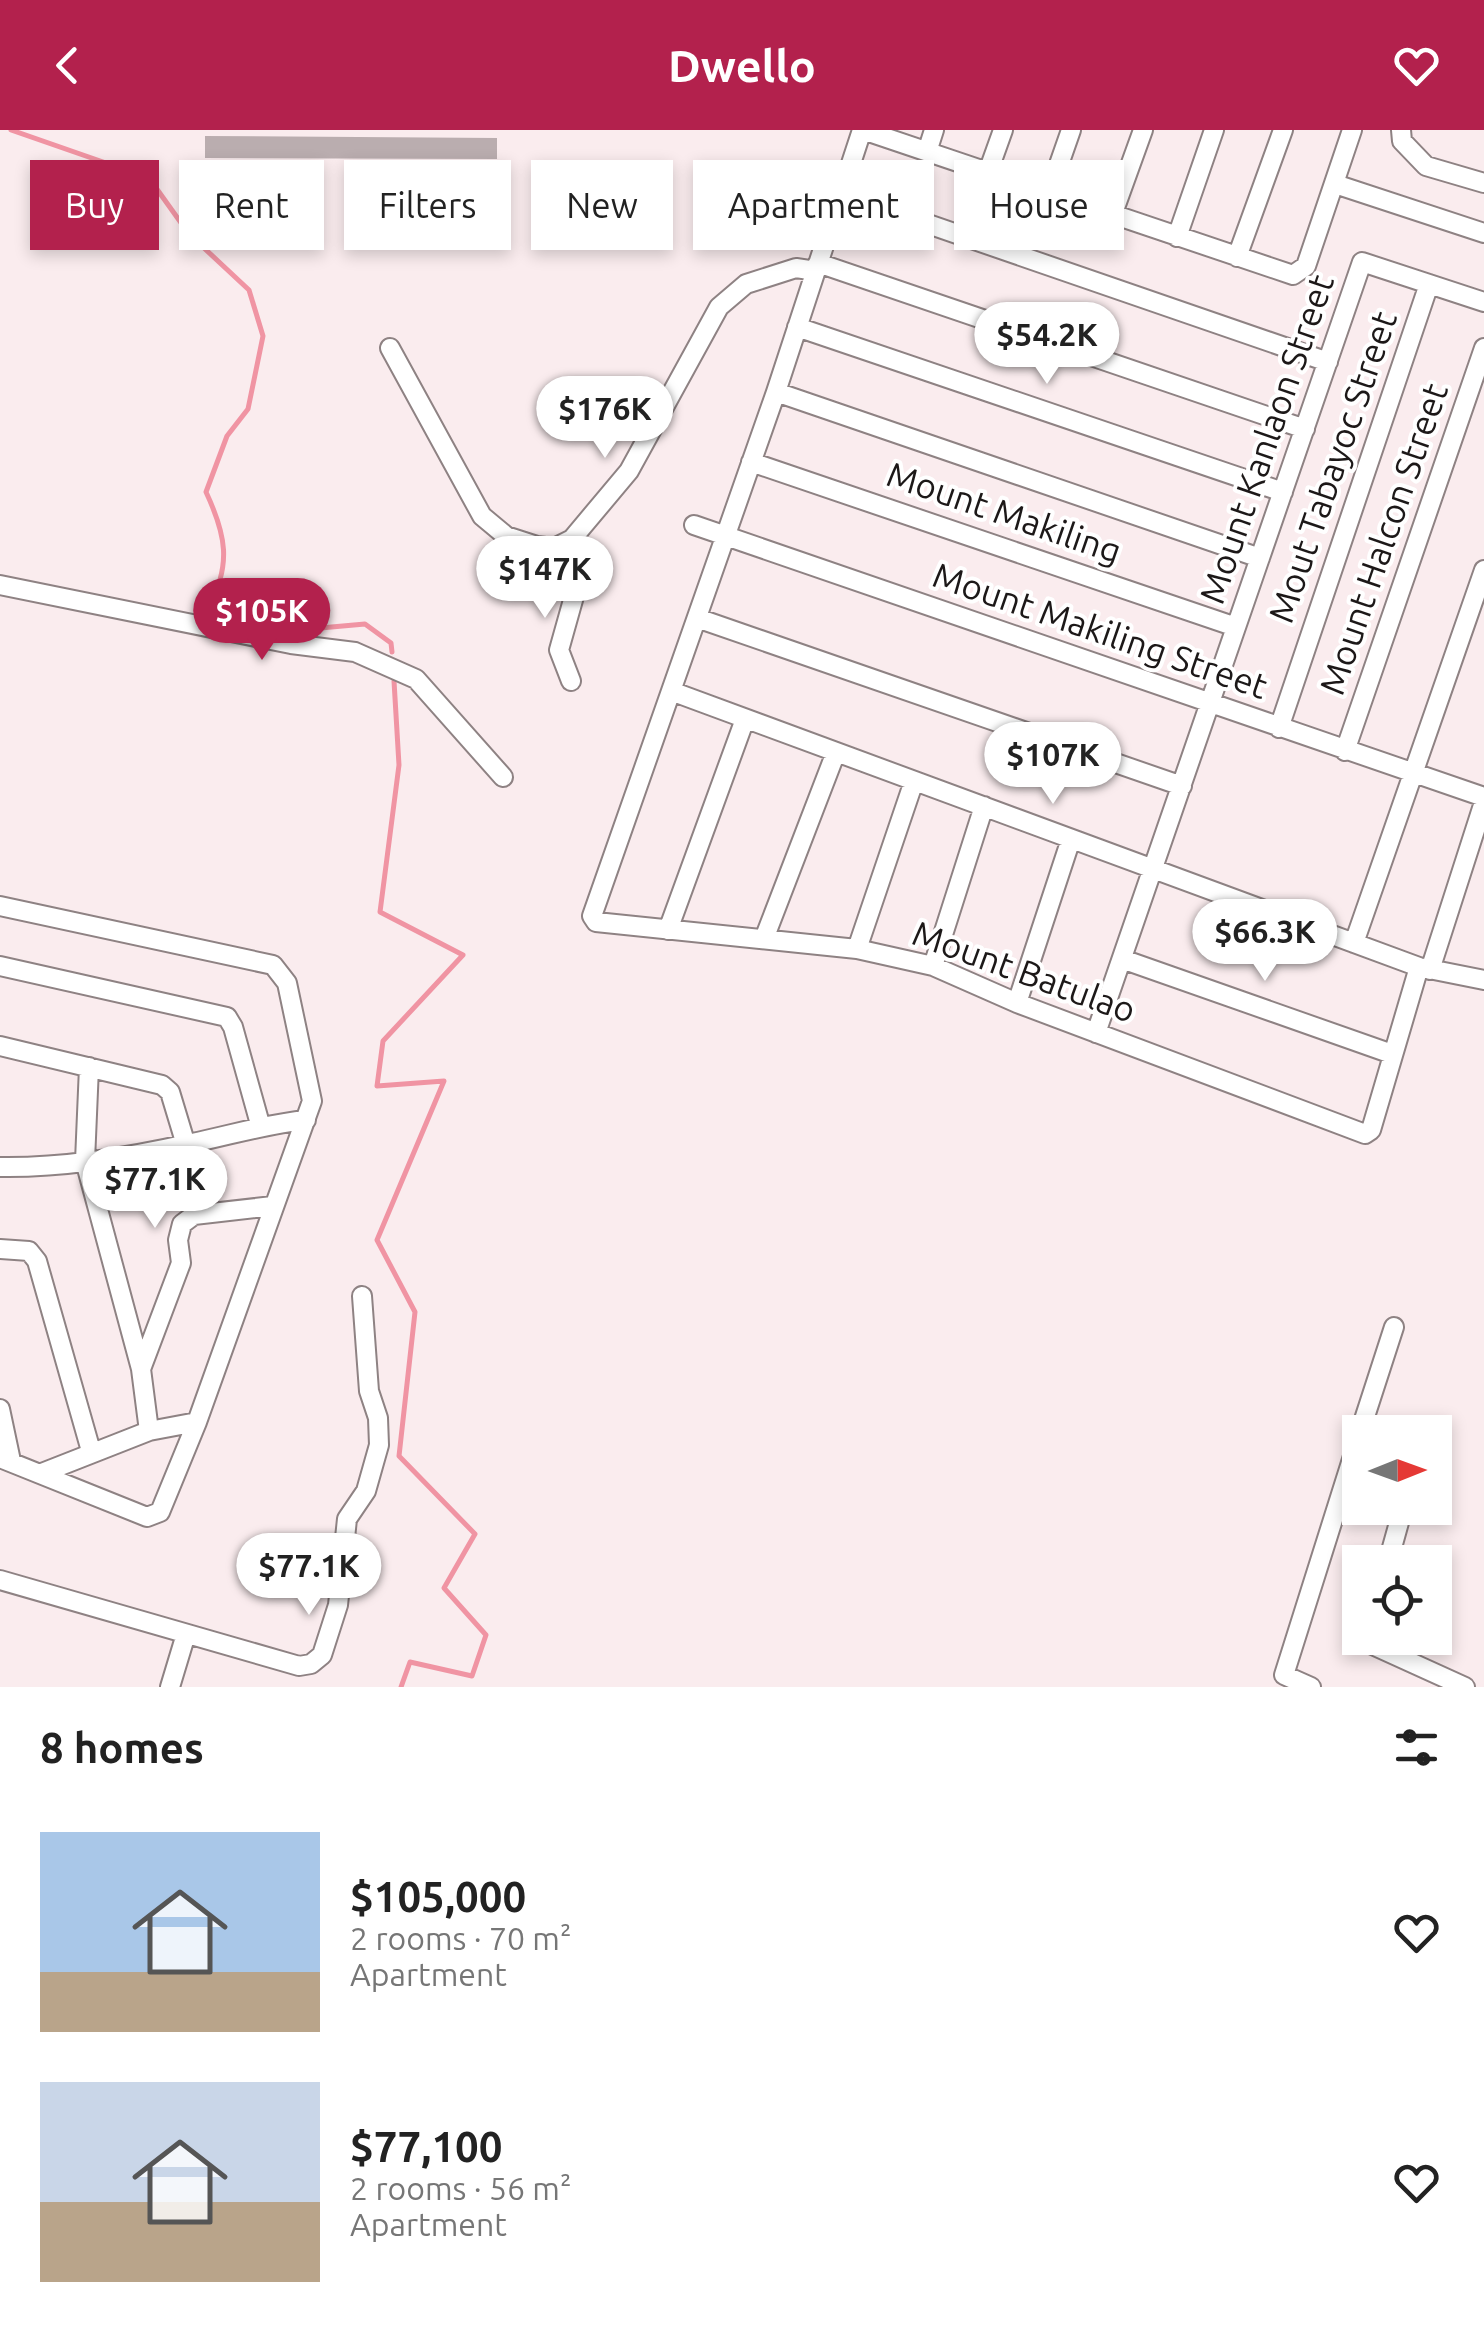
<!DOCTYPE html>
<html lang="en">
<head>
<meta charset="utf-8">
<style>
	:root { --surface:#fff; --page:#f2f2f2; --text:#222; --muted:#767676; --accent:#b3214d }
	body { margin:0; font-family:Ubuntu,sans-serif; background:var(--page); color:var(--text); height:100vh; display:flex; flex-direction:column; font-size:38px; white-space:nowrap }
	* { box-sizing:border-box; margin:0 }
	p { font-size:32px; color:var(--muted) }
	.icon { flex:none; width:55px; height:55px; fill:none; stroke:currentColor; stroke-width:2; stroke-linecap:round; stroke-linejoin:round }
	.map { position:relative; height:1557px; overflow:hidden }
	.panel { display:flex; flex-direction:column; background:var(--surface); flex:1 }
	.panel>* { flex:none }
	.guide { position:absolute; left:30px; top:30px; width:1425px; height:90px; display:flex; gap:20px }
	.needle { width:65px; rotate:89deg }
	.controls { position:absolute; left:1342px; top:1285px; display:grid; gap:20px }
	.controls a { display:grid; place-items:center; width:110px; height:110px; border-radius:0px; background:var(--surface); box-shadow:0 5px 15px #0003; font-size:50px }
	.price { position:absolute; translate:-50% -85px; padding:0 22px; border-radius:35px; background:#fff; color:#222; font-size:32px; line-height:65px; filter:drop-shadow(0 2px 5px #0008) }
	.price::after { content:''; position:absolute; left:50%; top:60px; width:30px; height:22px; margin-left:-15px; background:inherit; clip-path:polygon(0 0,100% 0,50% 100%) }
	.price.active { background:var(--accent); color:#fff }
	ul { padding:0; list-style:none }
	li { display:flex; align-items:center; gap:30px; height:250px; padding:0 40px }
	li span { display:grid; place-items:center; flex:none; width:280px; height:200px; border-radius:0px; color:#555 }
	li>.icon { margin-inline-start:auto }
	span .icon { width:120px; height:120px; fill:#fffc; stroke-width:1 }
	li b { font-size:42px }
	h2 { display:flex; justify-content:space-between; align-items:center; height:120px; padding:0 40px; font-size:42px }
	.tag { padding:0 35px; border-radius:0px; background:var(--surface); box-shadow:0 5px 15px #0003; font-size:35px; line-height:90px }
	.tag.active { background:var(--accent); color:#fff }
	header { display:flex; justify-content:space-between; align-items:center; height:130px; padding:0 40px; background:var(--accent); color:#fff; font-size:45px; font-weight:700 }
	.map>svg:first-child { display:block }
</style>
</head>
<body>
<header><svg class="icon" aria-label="back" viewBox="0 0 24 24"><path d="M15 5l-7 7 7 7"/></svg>Dwello<svg class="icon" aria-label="heart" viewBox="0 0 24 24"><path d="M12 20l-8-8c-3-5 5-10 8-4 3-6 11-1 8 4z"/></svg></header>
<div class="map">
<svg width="1484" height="1557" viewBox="0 0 1484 1557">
	<rect width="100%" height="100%" fill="#faecee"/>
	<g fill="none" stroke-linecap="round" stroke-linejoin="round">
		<path stroke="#f094a3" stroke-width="5" d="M11,0L149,48L189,104L249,160L263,206L248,279L227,306L206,362C226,405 232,434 208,479L298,500L365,494L391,513L392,522
			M394,551L399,635L380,782L463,825L383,911L377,956L444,951L377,1110L415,1182L399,1326L475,1404L444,1458L486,1505L472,1546L410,1532L401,1557"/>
	</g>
	<path fill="#baadaf" d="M205,6L497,8V29L205,28Z"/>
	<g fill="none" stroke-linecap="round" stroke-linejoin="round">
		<defs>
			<path id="minor" d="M862,0L776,262L592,786L596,792L857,819L933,836L1017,873L1365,1004L1371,1000L1419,837
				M863,0L1293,145L1306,136L1352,0
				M1401,0L1402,11L1426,36L1484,53
				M927,22L934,0
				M988,42L1003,0
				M1335,54L1484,103
				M1049,63L1071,0
				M841,64L1328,232
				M1112,86L1143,0
				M1177,107L1214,0
				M1237,127L1283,0
				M818,133L1305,299
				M797,197L1283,362
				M390,218L482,386L506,406L537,416L554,418L572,409L629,341L719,177L746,154L796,138L816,141
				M776,262L1260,428
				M751,332L1236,497
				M694,395L1484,667
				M0,455L291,514L355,522L416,549L503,647
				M697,488L1182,656
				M571,551L559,520L580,445L579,423L572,409
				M671,561L1419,837L1484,850
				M1279,598L1429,154
				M1345,621L1484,218
				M0,776L273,835L287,853L312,971L197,1292L160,1382L147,1387L0,1328
				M668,800L745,589
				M764,809L836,622
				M1354,813L1484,440
				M857,819L914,651
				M1122,829L1392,924
				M0,836L227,887L233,897L260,994
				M933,836L984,676
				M1430,840L1484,672
				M1017,873L1071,709
				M1096,903L1362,132L1484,172
				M0,916L162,955L170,962L186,1015
				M89,937L85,1031L141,1239L149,1301
				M0,1037C63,1038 130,1027 192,1013C231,1005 266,994 306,990
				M0,1119L29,1121L37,1131L91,1321
				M141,1239L181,1133L178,1110L182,1094L194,1085L273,1076
				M0,1279L11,1331
				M1360,1302L1394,1197
				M1424,1302L1425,1299
				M42,1343L149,1301L197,1292
				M1388,1432L1403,1378
				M0,1450L299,1536L311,1534L322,1525L338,1475L347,1389L366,1361L379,1315L378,1288L369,1261L362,1166
				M1368,1508L1366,1512L1465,1557
				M170,1557L186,1504
				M1311,1557L1284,1545L1360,1304"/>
		</defs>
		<use href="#minor" stroke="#8e8283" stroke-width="22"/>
		<use href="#minor" stroke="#fff" stroke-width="18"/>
	</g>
	<g text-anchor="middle" stroke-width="8" stroke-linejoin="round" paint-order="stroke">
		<g font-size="35" fill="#1c1818" stroke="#fff">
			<text transform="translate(1267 309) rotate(-71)" y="12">Mount Kanlaon Street</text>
			<text transform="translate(1333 337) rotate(-71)" y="12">Mout Tabayoc Street</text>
			<text transform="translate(1004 383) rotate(19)" y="12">Mount Makiling</text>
			<text transform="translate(1384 409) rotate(-71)" y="12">Mount Halcon Street</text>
			<text transform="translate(1100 501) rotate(19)" y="12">Mount Makiling Street</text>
			<text transform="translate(1024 842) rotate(20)" y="12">Mount Batulao</text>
		</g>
	</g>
</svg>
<div class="controls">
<a><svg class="needle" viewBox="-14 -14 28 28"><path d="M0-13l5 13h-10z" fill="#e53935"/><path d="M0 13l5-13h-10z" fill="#767676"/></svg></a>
<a><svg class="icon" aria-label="locate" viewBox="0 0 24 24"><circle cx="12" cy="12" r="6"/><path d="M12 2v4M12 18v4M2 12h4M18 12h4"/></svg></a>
</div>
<b class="price" style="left:1047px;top:257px">$54.2K</b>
<b class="price" style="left:605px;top:331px">$176K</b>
<b class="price" style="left:545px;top:491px">$147K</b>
<b class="price active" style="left:262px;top:533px">$105K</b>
<b class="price" style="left:1053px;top:677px">$107K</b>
<b class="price" style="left:1265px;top:854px">$66.3K</b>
<b class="price" style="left:155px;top:1101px">$77.1K</b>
<b class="price" style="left:309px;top:1488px">$77.1K</b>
<div class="guide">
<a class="tag active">Buy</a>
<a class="tag">Rent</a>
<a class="tag">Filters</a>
<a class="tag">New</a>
<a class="tag">Apartment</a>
<a class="tag">House</a>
</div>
</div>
<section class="panel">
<h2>8 homes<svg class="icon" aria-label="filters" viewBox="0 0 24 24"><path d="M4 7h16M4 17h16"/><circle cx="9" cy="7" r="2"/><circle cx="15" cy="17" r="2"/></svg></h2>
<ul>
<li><span style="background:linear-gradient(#a9c7e8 70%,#b9a48a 0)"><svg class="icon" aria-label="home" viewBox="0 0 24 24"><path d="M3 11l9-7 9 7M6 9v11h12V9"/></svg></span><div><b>$105,000</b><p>2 rooms · 70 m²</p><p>Apartment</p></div><svg class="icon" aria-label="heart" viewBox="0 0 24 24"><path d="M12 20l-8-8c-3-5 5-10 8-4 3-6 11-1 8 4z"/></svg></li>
<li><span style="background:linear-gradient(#c9d6e8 60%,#b9a48a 0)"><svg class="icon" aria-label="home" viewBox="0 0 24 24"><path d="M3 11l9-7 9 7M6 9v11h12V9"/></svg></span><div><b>$77,100</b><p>2 rooms · 56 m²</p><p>Apartment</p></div><svg class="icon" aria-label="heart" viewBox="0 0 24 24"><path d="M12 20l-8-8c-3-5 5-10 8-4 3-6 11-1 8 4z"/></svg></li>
</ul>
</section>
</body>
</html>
